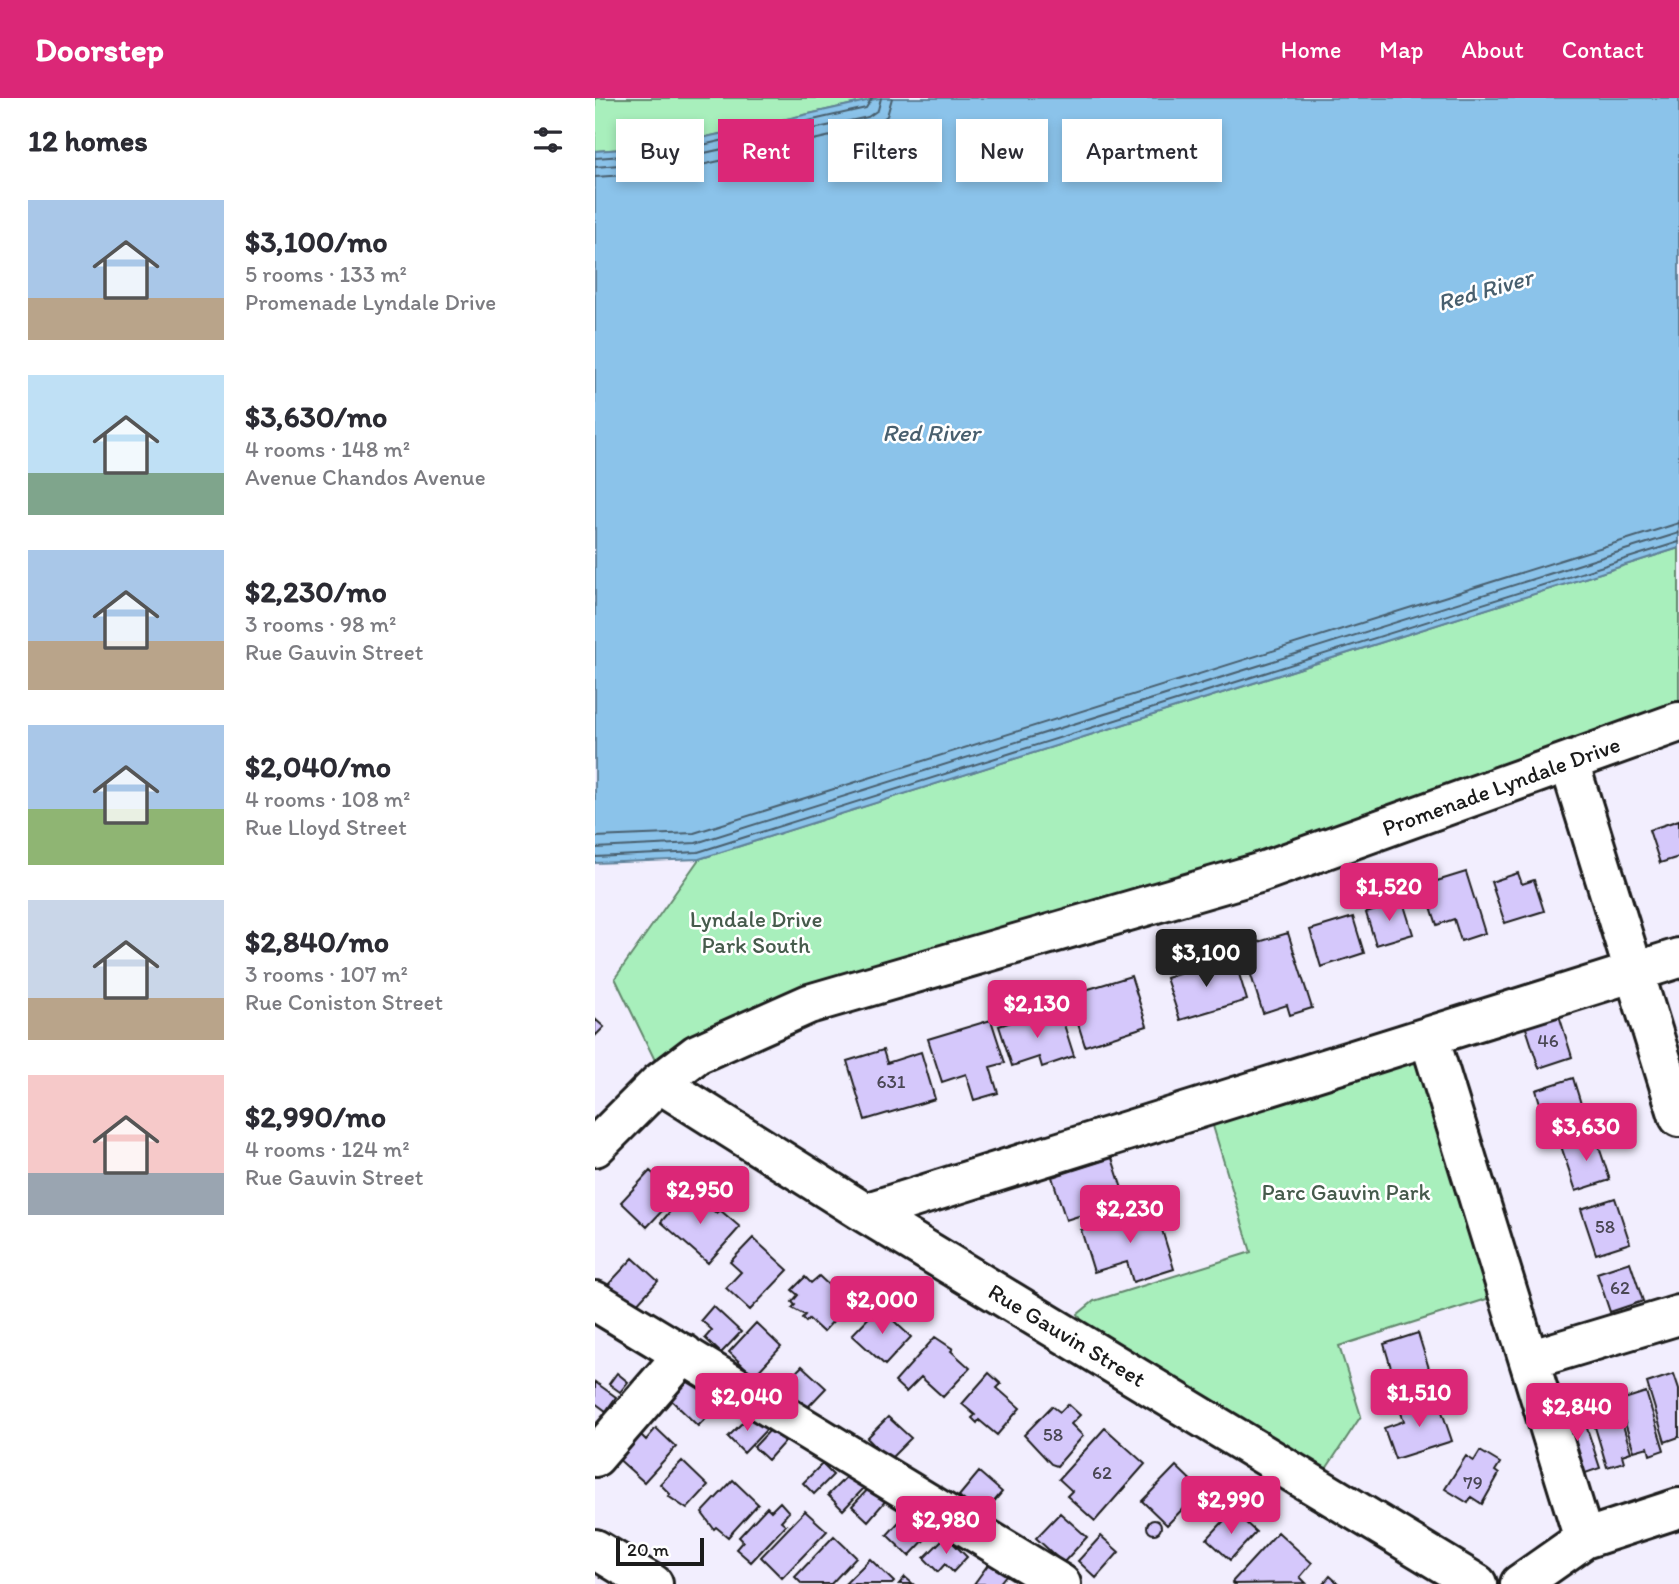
<!DOCTYPE html>
<html lang="en">
<head>
<meta charset="utf-8">
<style>
	:root { --surface:#fff; --page:#f2f2f3; --text:#2b2b33; --muted:#7c7c81; --accent:#db2777 }
	body { margin:0; font-family:Itim,sans-serif; background:var(--page); color:var(--text); height:100vh; display:flex; flex-direction:column; font-size:26px; white-space:nowrap }
	* { box-sizing:border-box; margin:0 }
	p { font-size:23px; color:var(--muted) }
	.icon { flex:none; width:38px; height:38px; fill:none; stroke:currentColor; stroke-width:2; stroke-linecap:round; stroke-linejoin:round }
	.map { position:relative; flex:1; overflow:hidden }
	.details { display:flex; flex-direction:column; background:var(--surface); width:595px }
	.details>* { flex:none }
	.banner { position:absolute; left:21px; top:21px; width:665px; height:63px; display:flex; gap:14px }
	.scale { position:absolute; left:21px; bottom:18px; width:88px; box-sizing:border-box; padding-left:7px; border:4px solid #1c1c1c; border-top:0; font-size:19px; line-height:24px; white-space:nowrap; color:#1c1c1c; -webkit-text-stroke:5px #fff; paint-order:stroke }
	.price { position:absolute; translate:-50% -60px; padding:0 16px; border-radius:7px; background:var(--accent); color:#fff; font-size:23px; line-height:46px; filter:drop-shadow(0 2px 4px #0008) }
	.price::after { content:''; position:absolute; left:50%; top:42px; width:21px; height:16px; margin-left:-10px; background:inherit; clip-path:polygon(0 0,100% 0,50% 100%) }
	.price.on { background:#222; color:#fff }
	ul { padding:0; list-style:none }
	li { display:flex; align-items:center; gap:21px; height:175px; padding:0 28px }
	li span { display:grid; place-items:center; flex:none; width:196px; height:140px; border-radius:0px; color:#555 }
	li>.icon { margin-inline-start:auto }
	span .icon { width:84px; height:84px; fill:#fffc; stroke-width:1 }
	li b { font-size:30px }
	h2 { display:flex; justify-content:space-between; align-items:center; height:84px; padding:0 28px; font-size:30px }
	.chip { padding:0 24px; border-radius:0px; background:var(--surface); box-shadow:0 4px 10px #0003; font-size:24px; line-height:63px }
	.chip.on { background:var(--accent); color:#fff }
	header { display:flex; align-items:center; gap:42px; box-sizing:border-box; height:98px; padding:0 35px; background:var(--accent); color:#fff }
	header strong { font-size:33px }
	nav { display:flex; gap:38px; margin-inline-start:auto; font-size:24px }
	main { display:flex; flex:1; min-height:0 }
	.map>svg:first-child { display:block }
</style>
</head>
<body>
<header>
<strong>Doorstep</strong>
<nav><a>Home</a><a>Map</a><a>About</a><a>Contact</a></nav>
</header>
<main>
<section class="details">
<h2>12 homes<svg class="icon" aria-label="filters" viewBox="0 0 24 24"><path d="M4 7h16M4 17h16"/><circle cx="9" cy="7" r="2"/><circle cx="15" cy="17" r="2"/></svg></h2>
<ul>
<li><span style="background:linear-gradient(#a9c7e8 70%,#b9a48a 0)"><svg class="icon" aria-label="home" viewBox="0 0 24 24"><path d="M3 11l9-7 9 7M6 9v11h12V9"/></svg></span><div><b>$3,100/mo</b><p>5 rooms · 133 m²</p><p>Promenade Lyndale Drive</p></div></li>
<li><span style="background:linear-gradient(#bfe0f5 70%,#7fa58c 0)"><svg class="icon" aria-label="home" viewBox="0 0 24 24"><path d="M3 11l9-7 9 7M6 9v11h12V9"/></svg></span><div><b>$3,630/mo</b><p>4 rooms · 148 m²</p><p>Avenue Chandos Avenue</p></div></li>
<li><span style="background:linear-gradient(#a9c7e8 65%,#b9a48a 0)"><svg class="icon" aria-label="home" viewBox="0 0 24 24"><path d="M3 11l9-7 9 7M6 9v11h12V9"/></svg></span><div><b>$2,230/mo</b><p>3 rooms · 98 m²</p><p>Rue Gauvin Street</p></div></li>
<li><span style="background:linear-gradient(#a9c7e8 60%,#8fb573 0)"><svg class="icon" aria-label="home" viewBox="0 0 24 24"><path d="M3 11l9-7 9 7M6 9v11h12V9"/></svg></span><div><b>$2,040/mo</b><p>4 rooms · 108 m²</p><p>Rue Lloyd Street</p></div></li>
<li><span style="background:linear-gradient(#c9d6e8 70%,#b9a48a 0)"><svg class="icon" aria-label="home" viewBox="0 0 24 24"><path d="M3 11l9-7 9 7M6 9v11h12V9"/></svg></span><div><b>$2,840/mo</b><p>3 rooms · 107 m²</p><p>Rue Coniston Street</p></div></li>
<li><span style="background:linear-gradient(#f6c9c9 70%,#9aa5b1 0)"><svg class="icon" aria-label="home" viewBox="0 0 24 24"><path d="M3 11l9-7 9 7M6 9v11h12V9"/></svg></span><div><b>$2,990/mo</b><p>4 rooms · 124 m²</p><p>Rue Gauvin Street</p></div></li>
</ul>
</section>
<div class="map">
<svg width="1084" height="1486" viewBox="0 0 1084 1486">
	<rect width="100%" height="100%" fill="#f2eefe"/>
	<filter id="ink" filterUnits="userSpaceOnUse"><feTurbulence type="fractalNoise" baseFrequency=".0143" numOctaves="2"/><feDisplacementMap in="SourceGraphic" scale="14" xChannelSelector="R" yChannelSelector="G"/><feConvolveMatrix kernelMatrix="1 2 1 2 8 2 1 2 1" color-interpolation-filters="sRGB"/></filter>
	<g filter="url(#ink)">
		<path fill="#a8efbc" stroke="#62866c" stroke-width="2" d="M0,0H285L71,48L0,53Z
			M1084,450V624L214,906L70,983L20,880L104,761Z
			M822,955L898,1199L744,1248L766,1318L731,1371L486,1222L483,1216L499,1203L656,1154L615,1018Z"/>
		<path fill="#8bc3ea" stroke="#5f8098" stroke-width="2" d="M285,0H1084V450L104,761L0,765V53L71,48Z"/>
		<g fill="none" stroke-linecap="round" stroke-linejoin="round">
			<path stroke="#485f6e" stroke-width="2" d="M0,60L72,55L271,10L277,0
				M0,69L73,63L273,19L283,12L286,0
				M0,79L75,74L276,29L292,18L297,0
				M0,739L99,735L1084,425
				M0,750L101,745L1084,435
				M0,759L103,754L1084,444"/>
		</g>
		<path fill="#d5c8fb" stroke="#1c1c1c" stroke-width="2" d="M1084,722V759L1065,765L1054,732Z
			M871,774L890,835L866,843L859,821L842,827L829,787Z
			M923,775L927,786L939,782L949,813L910,825L896,784Z
			M808,804L818,836L781,847L771,815Z
			M758,819L769,855L726,869L715,832Z
			M693,835L717,910L695,917L692,907L668,915L647,849Z
			M640,863L652,902L585,922L571,880L615,866L617,870Z
			M536,878L552,928L490,948L474,897Z
			M465,914L479,958L447,969L444,959L417,968L404,928L441,916L443,922Z
			M963,914L977,959L944,970L929,924Z
			M0,921L9,929L0,938Z
			M396,922L410,965L395,969L403,995L379,1002L371,976L347,984L333,941Z
			M288,952L292,965L326,954L340,1001L270,1022L252,963Z
			M978,980L990,1019L953,1032L941,992Z
			M1000,1037L1015,1082L981,1093L966,1048Z
			M517,1060L531,1103L471,1122L457,1079Z
			M55,1073L82,1097L52,1129L26,1104Z
			M94,1091L121,1115L125,1112L145,1129L113,1165L66,1124Z
			M1020,1100L1035,1145L1001,1156L986,1111Z
			M560,1109L579,1171L538,1184L532,1164L499,1174L486,1132Z
			M158,1140L193,1172L155,1212L131,1190L146,1174L135,1164Z
			M38,1160L63,1183L40,1208L10,1190Z
			M1035,1164L1048,1203L1015,1214L1002,1175Z
			M224,1178L254,1206L228,1234L214,1221L211,1224L207,1220L210,1217L197,1210L200,1207L197,1204L203,1197L197,1192L210,1179L216,1185Z
			M118,1208L146,1234L126,1255L110,1240L117,1232L106,1222Z
			M284,1209L316,1239L290,1267L257,1237Z
			M161,1225L186,1249L159,1278L134,1254Z
			M823,1235L836,1277L801,1287L789,1246Z
			M340,1239L358,1251L356,1253L375,1270L348,1299L326,1279L311,1294L300,1284Z
			M207,1268L231,1290L212,1310L188,1288Z
			M22,1275L33,1284L25,1294L14,1286Z
			M394,1275L406,1286L402,1290L425,1310L402,1337L384,1322L382,1325L377,1320L380,1317L367,1306Z
			M1079,1276L1084,1291V1339L1070,1344L1052,1285Z
			M99,1277L127,1303L103,1328L76,1302Z
			M0,1284L21,1299L11,1313L0,1305Z
			M1051,1294L1069,1352L1055,1357L1053,1349L1039,1353L1023,1303Z
			M842,1299L857,1343L800,1361L789,1330L809,1323L805,1312Z
			M1020,1301L1036,1354L1027,1357L1029,1364L1012,1369L994,1309Z
			M473,1306L485,1317L476,1326L488,1338L462,1368L456,1366L429,1337L457,1308L465,1314Z
			M986,1312L1005,1370L979,1379L960,1320Z
			M156,1316L172,1331L149,1355L133,1339Z
			M293,1319L316,1340L294,1362L272,1340Z
			M61,1330L81,1349L49,1384L20,1358L43,1334L51,1342Z
			M177,1330L191,1342L173,1362L159,1349Z
			M510,1330L550,1366L500,1423L472,1398L477,1393L464,1381Z
			M885,1353L905,1365L900,1373L904,1376L887,1406L876,1399L873,1405L850,1391L871,1358L879,1363Z
			M87,1363L113,1388L92,1411L73,1398L75,1396L65,1386Z
			M227,1366L238,1377L219,1396L208,1385Z
			M581,1368L606,1392L572,1427L547,1403Z
			M256,1374L271,1388L248,1412L233,1397Z
			M384,1374L407,1394L387,1418L364,1398Z
			M138,1382L163,1406L133,1439L121,1429L119,1431L107,1415Z
			M278,1386L293,1400L273,1423L257,1408Z
			M185,1404L194,1414L186,1423L191,1427L156,1464L141,1451L148,1443L144,1439L172,1409L176,1413Z
			M210,1413L232,1433L187,1480L166,1459Z
			M638,1413L661,1434L635,1462L612,1441Z
			M313,1414L336,1435L314,1458L292,1437Z
			M465,1415L492,1439L468,1465L441,1440Z
			M552 1429a7 7 0 1 1 14 0a7 7 0 1 1-14 0Z
			M683,1434L717,1465L705,1479L711,1485L639,1486L637,1484Z
			M239,1438L261,1459L236,1486H207L200,1479Z
			M351,1438L372,1459L358,1474L350,1466L343,1474L329,1460Z
			M506,1438L524,1454L501,1480L483,1463Z
			M275,1461L299,1484L297,1486H250Z
			M395,1464L411,1477L404,1486H379Z
			M735,1478L744,1486H728Z
			M310,1479L318,1486H304Z"/>
		<g fill="none" stroke-linecap="round" stroke-linejoin="round">
			<defs>
				<path id="minor" d="M974,664L1084,1019
					M834,939L989,1441
					M64,985L270,1115L882,1486
					M0,1049L64,985L102,956L214,906L664,775L1084,624
					M270,1115L1084,860
					M0,1203L466,1486
					M934,1262L1084,1217
					M0,1359L89,1256
					M0,1451L58,1486
					M925,1486L989,1441L1084,1410"/>
			</defs>
			<use href="#minor" stroke="#1c1c1c" stroke-width="44"/>
			<use href="#minor" stroke="#fff" stroke-width="38"/>
		</g>
	</g>
	<g text-anchor="middle" stroke-width="5" stroke-linejoin="round" paint-order="stroke">
		<g font-size="19" fill="#4a4754">
			<text x="953" y="949">46</text>
			<text x="296" y="990">631</text>
			<text x="1010" y="1135">58</text>
			<text x="1025" y="1196">62</text>
			<text x="458" y="1343">58</text>
			<text x="507" y="1381">62</text>
			<text x="878" y="1391">79</text>
		</g>
		<g font-size="23" fill="#1c1c1c" stroke="#fff">
			<text transform="translate(906 688) rotate(-20)" y="8">Promenade Lyndale Drive</text>
			<text transform="translate(472 1237) rotate(31)" y="8">Rue Gauvin Street</text>
		</g>
		<g font-size="23" fill="#465b4c" stroke="#fff">
			<text x="161" y="829">Lyndale Drive<tspan x="161" dy="26">Park South</tspan></text>
			<text x="751" y="1102">Parc Gauvin Park</text>
		</g>
		<g font-size="24" font-style="italic" fill="#485f6e" stroke="#fff">
			<text transform="translate(890 192) rotate(-16)" y="8">Red River</text>
			<text x="336" y="343">Red River</text>
		</g>
	</g>
</svg>
<div class="scale">20 m</div>
<b class="price" style="left:794px;top:825px">$1,520</b>
<b class="price on" style="left:611px;top:891px">$3,100</b>
<b class="price" style="left:442px;top:942px">$2,130</b>
<b class="price" style="left:991px;top:1065px">$3,630</b>
<b class="price" style="left:105px;top:1128px">$2,950</b>
<b class="price" style="left:535px;top:1147px">$2,230</b>
<b class="price" style="left:287px;top:1238px">$2,000</b>
<b class="price" style="left:824px;top:1331px">$1,510</b>
<b class="price" style="left:152px;top:1335px">$2,040</b>
<b class="price" style="left:982px;top:1345px">$2,840</b>
<b class="price" style="left:636px;top:1438px">$2,990</b>
<b class="price" style="left:351px;top:1458px">$2,980</b>
<div class="banner">
<a class="chip">Buy</a>
<a class="chip on">Rent</a>
<a class="chip">Filters</a>
<a class="chip">New</a>
<a class="chip">Apartment</a>
</div>
</div>
</main>
</body>
</html>
